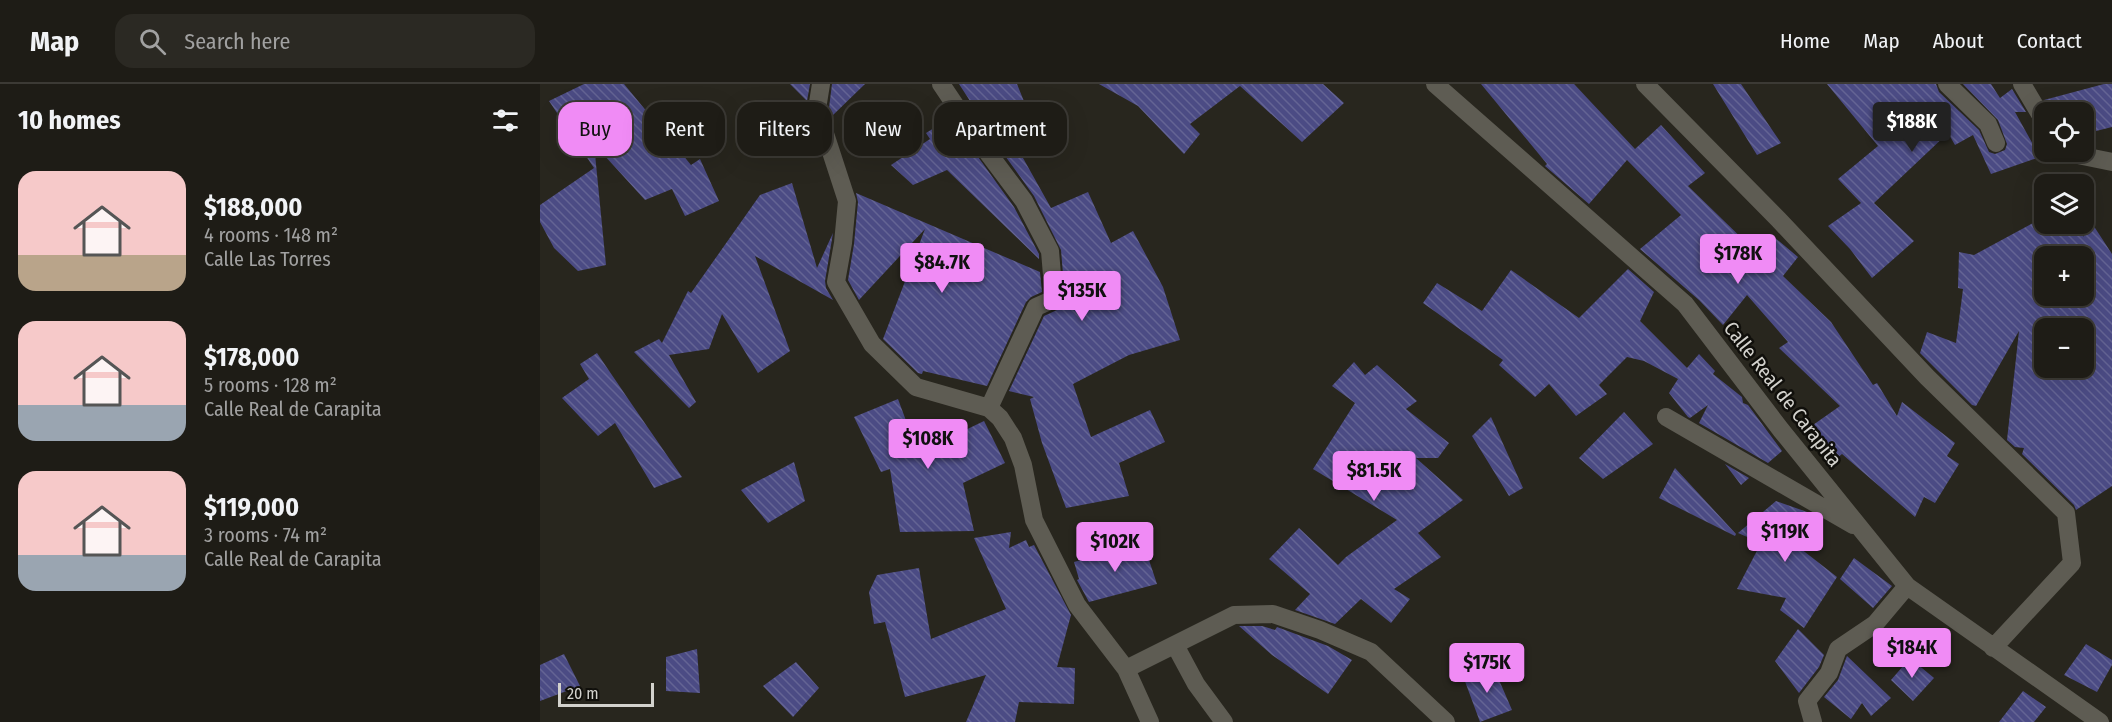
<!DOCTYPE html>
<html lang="en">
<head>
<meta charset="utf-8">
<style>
	:root { --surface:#1e1c16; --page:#2b2923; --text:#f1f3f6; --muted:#a1a1a1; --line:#3c3a35; --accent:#f08bf5 }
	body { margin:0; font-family:"Fira Sans Condensed",sans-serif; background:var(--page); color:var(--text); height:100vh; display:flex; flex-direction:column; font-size:22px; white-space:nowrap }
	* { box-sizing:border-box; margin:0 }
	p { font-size:20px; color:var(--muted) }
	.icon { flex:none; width:33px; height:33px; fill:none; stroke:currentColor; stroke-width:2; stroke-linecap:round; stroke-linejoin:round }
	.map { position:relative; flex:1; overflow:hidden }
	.panel { display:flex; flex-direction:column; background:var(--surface); width:540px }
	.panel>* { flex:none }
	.top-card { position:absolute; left:18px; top:18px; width:570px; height:54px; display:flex; gap:12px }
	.fabs { position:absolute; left:1494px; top:18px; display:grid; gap:12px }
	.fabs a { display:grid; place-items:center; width:60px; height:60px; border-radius:12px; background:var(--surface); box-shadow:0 6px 24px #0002,0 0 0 2px var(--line); font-size:30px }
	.scale { position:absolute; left:18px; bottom:15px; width:96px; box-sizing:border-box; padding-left:6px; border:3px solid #d3d2cd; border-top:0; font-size:16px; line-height:21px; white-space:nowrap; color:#d3d2cd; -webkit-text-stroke:4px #100f0b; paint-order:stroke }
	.price { position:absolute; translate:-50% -51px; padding:0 14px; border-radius:6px; background:var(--accent); color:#111; font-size:20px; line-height:39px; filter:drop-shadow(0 2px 3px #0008) }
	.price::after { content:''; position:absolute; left:50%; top:36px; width:18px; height:14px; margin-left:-9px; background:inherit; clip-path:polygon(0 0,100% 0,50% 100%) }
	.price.selected { background:#222; color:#fff }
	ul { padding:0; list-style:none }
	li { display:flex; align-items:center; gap:18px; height:150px; padding:0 18px }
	li span { display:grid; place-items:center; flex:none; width:168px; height:120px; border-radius:18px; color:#555 }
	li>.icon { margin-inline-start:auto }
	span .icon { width:72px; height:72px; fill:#fffc; stroke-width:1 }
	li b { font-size:26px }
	h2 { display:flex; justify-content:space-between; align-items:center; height:72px; padding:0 18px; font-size:26px }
	.tag { padding:0 21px; border-radius:18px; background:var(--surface); box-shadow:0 6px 24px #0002,0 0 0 2px var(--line); font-size:21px; line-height:54px }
	.tag.selected { background:var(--accent); color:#111 }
	header { display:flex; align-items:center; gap:36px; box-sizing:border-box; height:84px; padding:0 30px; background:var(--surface); border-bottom:2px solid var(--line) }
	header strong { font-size:28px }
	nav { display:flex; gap:33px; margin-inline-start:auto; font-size:21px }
	.search { width:420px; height:54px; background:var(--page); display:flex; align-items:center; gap:15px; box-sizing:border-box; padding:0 21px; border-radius:18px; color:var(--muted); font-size:22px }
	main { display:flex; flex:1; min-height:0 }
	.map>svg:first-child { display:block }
</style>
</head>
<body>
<header>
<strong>Map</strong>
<div class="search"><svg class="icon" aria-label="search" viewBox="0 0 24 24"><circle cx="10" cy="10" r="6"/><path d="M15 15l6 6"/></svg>Search here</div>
<nav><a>Home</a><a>Map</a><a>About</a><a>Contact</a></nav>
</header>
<main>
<section class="panel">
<h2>10 homes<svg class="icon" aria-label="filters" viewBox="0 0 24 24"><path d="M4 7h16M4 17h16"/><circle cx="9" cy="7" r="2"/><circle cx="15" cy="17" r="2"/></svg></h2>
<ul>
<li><span style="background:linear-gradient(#f6c9c9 70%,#b9a48a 0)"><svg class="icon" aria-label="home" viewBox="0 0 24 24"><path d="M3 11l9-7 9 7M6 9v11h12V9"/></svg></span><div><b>$188,000</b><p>4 rooms · 148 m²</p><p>Calle Las Torres</p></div></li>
<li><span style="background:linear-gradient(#f6c9c9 70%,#9aa5b1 0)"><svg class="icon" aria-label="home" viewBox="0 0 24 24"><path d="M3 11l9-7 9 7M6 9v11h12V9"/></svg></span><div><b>$178,000</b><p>5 rooms · 128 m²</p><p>Calle Real de Carapita</p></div></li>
<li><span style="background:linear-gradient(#f6c9c9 70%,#9aa5b1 0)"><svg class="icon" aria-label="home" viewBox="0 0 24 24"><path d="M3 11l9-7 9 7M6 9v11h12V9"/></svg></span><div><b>$119,000</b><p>3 rooms · 74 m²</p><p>Calle Real de Carapita</p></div></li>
</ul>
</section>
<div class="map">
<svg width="1572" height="638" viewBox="0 0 1572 638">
	<defs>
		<pattern id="building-back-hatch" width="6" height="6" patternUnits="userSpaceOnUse" patternTransform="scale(1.5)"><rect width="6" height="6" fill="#4b4b84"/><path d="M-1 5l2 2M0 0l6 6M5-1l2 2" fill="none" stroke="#646494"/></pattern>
	</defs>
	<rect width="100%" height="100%" fill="#28261e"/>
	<path fill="url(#building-back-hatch)" fill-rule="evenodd" d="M44,0H84L151,81L160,75L179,117L145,132L132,105L105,116L54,60L66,181L38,187L14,164L0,138V121L54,84L9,17Z
		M250,0H270L267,17Z
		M292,0H325L291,33L289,24Z
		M419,0H477L498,52L474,58L511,124L548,108L571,159L593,147L623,203L640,256L589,271L533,300L551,353L610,326L625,358L579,379L589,412L526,424L502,359L490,315L494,313L469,307L504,232L519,225L524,220L525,214L521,166L494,112L429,22L432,20Z
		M559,0H783L804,19L762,58L700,2L650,40L660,50L644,70L598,22Z
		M941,0H1034L1095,65L1121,41L1165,89L1148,102L1216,168L1234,153L1258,173L1243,192L1291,238L1333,301L1337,299L1357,332L1362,318L1415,359L1407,372L1419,380L1395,419L1384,413L1375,433L1302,370L1290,380L1263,348L1300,322L1239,264L1248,258L1207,211L1183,241L1159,216L1100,165L1141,131L1087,76L1049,120L1005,82L1007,80Z
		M1173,0H1201L1241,59L1217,71Z
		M1287,0H1396L1399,8L1439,46L1449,68L1455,70L1465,66L1467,60L1458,36L1423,0H1451L1460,14L1472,5L1486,28H1475L1500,73L1451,90L1433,51L1415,61L1408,49L1334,119L1374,157L1332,194L1310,165L1288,142L1321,119L1298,95L1338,62Z
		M1564,0H1572V43L1544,50V28H1512L1504,16Z
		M410,34L474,123L499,170V175L407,86L373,101L351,81L390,55L386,49Z
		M252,99L277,184L293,149L285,197L286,204L293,216L215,172L250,267L218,289L182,230L169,265L129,271L156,318L149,324L94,268L119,255L122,259L148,207L151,209L220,111Z
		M316,109L500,188L502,208L491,213L486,218L447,302L383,287L382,290L378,289L343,255L385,145L319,216L308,196L314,160L318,118Z
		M1544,127L1572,170V402L1536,426L1534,421L1482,370L1484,364L1475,363L1467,356L1479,247L1436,322L1432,321L1380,269L1387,248L1416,259L1423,205L1418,204L1419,168L1434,171L1504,133V140H1536L1544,153ZM1504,172H1544V212H1504ZM1504,244H1544V284H1504Z
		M1088,185L1114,208L1100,237L1147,284L1159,270L1175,287L1173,290L1202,313L1203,319L1208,321L1242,367L1228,379L1159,339L1168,321L1150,334L1148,333L1129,309L1138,295L1104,277L1087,273L1059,301L1067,310L1036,332L1009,300L995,313L959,281L963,276L883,219L897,199L942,227L971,186L1039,234Z
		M57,269L93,322L142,393L114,404L75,339L58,352L22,314L49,295L40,280Z
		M814,278L825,291L837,281L877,317L866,325L909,359L898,374H876L923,416L878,449L901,473L854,505L870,515L851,539L821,515L795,540L755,526L770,510L729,475L759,444L798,481L806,473L857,436L773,385L815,319L792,302Z
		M358,315L378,369L444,337L465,379L423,399L434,447L360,448L350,385L341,388L314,333Z
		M1084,328L1113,360L1063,395L1039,374Z
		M951,333L983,404L969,412L932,352Z
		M254,378L265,417L228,439L201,406Z
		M1185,380L1209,394L1201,401Z
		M1135,384L1196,450L1195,452L1119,414Z
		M1236,417L1270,429L1256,461L1297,493L1264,544L1240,526L1246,514L1197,505L1221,459L1198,449Z
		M471,448L469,464L486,456L489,463L494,461L531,531L517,583L535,584L534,620L479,618L475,638H426L446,591L365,613L345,538L334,540L329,508L337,491L379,484L391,555L466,525L434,454Z
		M603,458L617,500L549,518L537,496L539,495L534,478Z
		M1314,474L1352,502L1333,524L1300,495Z
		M699,542H722L735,546L737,543L788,562L812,576L788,610L732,571Z
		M1258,545L1284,571L1279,583L1259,609L1235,577Z
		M1546,560L1572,576V581L1557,608L1524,591Z
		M157,565L160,609L126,607V573Z
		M24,570L40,602L0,617V581Z
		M1307,572L1351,614L1331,632L1322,619L1311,635L1284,613L1298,596Z
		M1370,574L1394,594L1373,617L1351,596Z
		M256,578L279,604L253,633L223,602Z
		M953,582L972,626L940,638L923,592Z
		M1483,607L1506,623L1494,638H1459Z"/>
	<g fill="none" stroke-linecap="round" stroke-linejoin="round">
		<path stroke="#5e5c53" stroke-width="18" d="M281,0L277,25L307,117L303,159L296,198L332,260L376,303L449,324L460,334L473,354L483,381L494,436L537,521L586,585L610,638
			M401,0L442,61L484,117L510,167L514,215L496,223L449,324
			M895,0L1145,220L1241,346L1367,502L1560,638
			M1105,0L1239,136L1387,293L1526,429L1532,479L1453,564
			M1407,0L1448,40L1456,59
			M1482,0L1504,37
			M1523,68L1572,78
			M1126,333L1313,441
			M635,561L656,600L684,638
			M586,585L694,531L733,530L780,546L831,568L906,638
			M1273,638L1267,617L1289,589L1298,565L1335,540L1367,502"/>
	</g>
	<g text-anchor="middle" stroke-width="5" stroke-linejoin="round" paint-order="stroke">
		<g font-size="20" fill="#d3d2cd" stroke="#100f0b">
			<text transform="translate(1243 310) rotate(52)" y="7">Calle Real de Carapita</text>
		</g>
	</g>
</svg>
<div class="fabs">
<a><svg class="icon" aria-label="locate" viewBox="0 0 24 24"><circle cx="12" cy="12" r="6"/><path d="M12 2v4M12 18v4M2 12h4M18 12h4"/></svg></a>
<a><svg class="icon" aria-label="layers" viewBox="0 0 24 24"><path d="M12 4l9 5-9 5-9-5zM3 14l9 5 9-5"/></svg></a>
<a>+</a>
<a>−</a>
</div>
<div class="scale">20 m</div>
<b class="price selected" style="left:1372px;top:69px">$188K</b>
<b class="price" style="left:1198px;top:201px">$178K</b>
<b class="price" style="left:402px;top:210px">$84.7K</b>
<b class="price" style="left:542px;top:238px">$135K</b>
<b class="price" style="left:388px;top:386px">$108K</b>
<b class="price" style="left:834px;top:418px">$81.5K</b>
<b class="price" style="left:1245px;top:479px">$119K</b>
<b class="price" style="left:575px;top:489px">$102K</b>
<b class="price" style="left:1372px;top:595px">$184K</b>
<b class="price" style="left:947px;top:610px">$175K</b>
<div class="top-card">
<a class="tag selected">Buy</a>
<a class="tag">Rent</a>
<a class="tag">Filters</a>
<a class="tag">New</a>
<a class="tag">Apartment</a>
</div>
</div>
</main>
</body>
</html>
